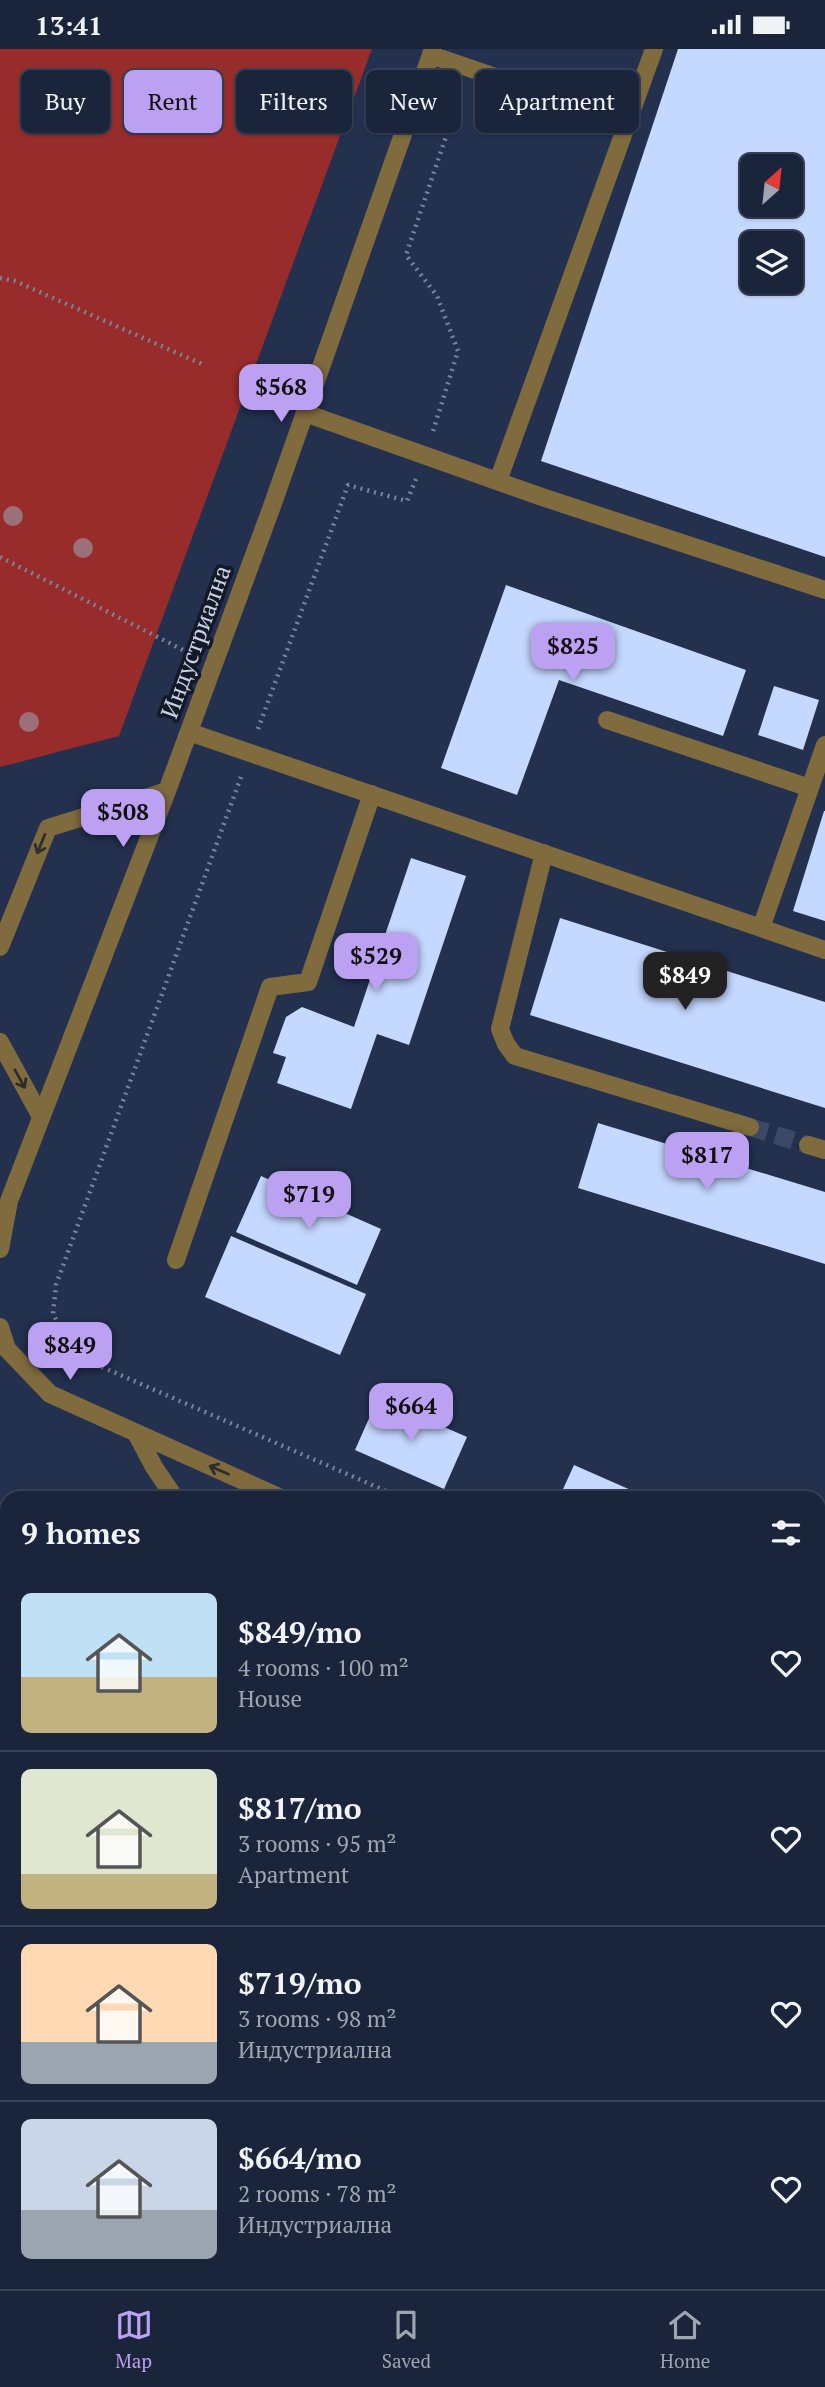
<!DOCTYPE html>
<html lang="en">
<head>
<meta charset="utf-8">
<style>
	:root { --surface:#1a253b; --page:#232d42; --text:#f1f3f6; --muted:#9fa5af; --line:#384255; --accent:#bca0f2 }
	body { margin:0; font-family:"PT Serif",serif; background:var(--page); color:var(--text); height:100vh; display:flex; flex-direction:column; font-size:26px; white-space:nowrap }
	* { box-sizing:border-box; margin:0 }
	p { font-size:23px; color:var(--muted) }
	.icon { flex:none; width:38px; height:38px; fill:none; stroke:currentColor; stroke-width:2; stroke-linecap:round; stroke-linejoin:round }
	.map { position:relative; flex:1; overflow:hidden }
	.side { position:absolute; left:0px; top:1442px; width:826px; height:798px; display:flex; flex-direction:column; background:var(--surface); border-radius:21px 21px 0 0; box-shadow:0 2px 5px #0004,0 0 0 2px var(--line) }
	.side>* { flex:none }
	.hud { position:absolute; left:21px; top:21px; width:784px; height:63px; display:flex; gap:14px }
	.needle { width:46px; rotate:27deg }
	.buttons { position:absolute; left:740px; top:105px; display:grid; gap:14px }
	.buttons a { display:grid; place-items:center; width:63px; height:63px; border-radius:10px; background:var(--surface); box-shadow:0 2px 5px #0004,0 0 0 2px var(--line); font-size:35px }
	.price { position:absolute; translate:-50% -60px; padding:0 16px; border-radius:14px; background:var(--accent); color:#111; font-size:23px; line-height:46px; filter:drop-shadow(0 2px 4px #0008) }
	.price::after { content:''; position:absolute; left:50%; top:42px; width:21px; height:16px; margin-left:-10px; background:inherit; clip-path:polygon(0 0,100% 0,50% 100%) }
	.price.active { background:#222; color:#fff }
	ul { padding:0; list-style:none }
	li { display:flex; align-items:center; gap:21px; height:175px; padding:0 21px }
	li+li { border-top:2px solid var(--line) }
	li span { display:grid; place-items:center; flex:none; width:196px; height:140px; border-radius:10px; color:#555 }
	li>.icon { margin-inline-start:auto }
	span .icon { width:84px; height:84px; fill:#fffc; stroke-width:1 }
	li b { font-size:30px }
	h2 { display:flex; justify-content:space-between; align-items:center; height:84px; padding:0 21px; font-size:30px }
	.chip { padding:0 24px; border-radius:10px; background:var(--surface); box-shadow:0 2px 5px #0004,0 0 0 2px var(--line); font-size:24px; line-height:63px }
	.chip.active { background:var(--accent); color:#111 }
	.status { display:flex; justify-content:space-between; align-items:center; height:49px; padding:0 35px; background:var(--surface); direction:ltr }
	.status svg { height:19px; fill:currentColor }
	.tabs { display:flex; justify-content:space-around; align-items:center; height:98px; border-top:2px solid var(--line); background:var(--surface); font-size:19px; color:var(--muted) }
	.tabs a { display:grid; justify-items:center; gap:4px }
	.tabs .active { color:var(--accent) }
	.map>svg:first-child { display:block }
</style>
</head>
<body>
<div class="status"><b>13:41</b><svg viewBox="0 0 49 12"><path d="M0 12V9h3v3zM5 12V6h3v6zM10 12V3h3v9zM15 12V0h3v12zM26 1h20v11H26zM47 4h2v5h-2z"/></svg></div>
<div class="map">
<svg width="825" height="2240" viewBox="0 0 825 2240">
	<rect width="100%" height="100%" fill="#23314f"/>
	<path fill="#982c2b" d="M0,0H372L119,687L0,718Z"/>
	<path fill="#c5d8ff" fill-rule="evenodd" d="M678,0H825V508L541,412ZM752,117H791V156H752ZM752,194H791V233H752Z
		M506,536L746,621L723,687L559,631L517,746L441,719Z
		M774,637L819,651L803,701L758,686Z
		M824,762H825V872L793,862Z
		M411,809L466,827L409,996L377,985L351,1060L277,1034L286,1008L273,1004L286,968L302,958L354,978Z
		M560,869L825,953V1059L530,966Z
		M598,1074L825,1143V1215L578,1139Z
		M261,1127L381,1180L357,1236L236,1183Z
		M231,1187L366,1245L340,1306L205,1248Z
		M378,1349L467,1388L444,1440L355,1401Z
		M574,1416L649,1449H559Z
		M48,2233H83L99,2240H45Z
		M390,2233H506L503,2240H407Z
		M581,2233H673L670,2240H578Z"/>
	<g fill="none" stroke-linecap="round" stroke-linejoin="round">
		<path stroke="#3c4966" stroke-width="18" stroke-dasharray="18 9" stroke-linecap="butt" d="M750,1078L808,1096"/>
		<path stroke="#78849c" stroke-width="4.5" stroke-dasharray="2 5" stroke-linecap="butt" d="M0,229L15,232L204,316
			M433,382L458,302L437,247L406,206L462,40
			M0,508L193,606
			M258,680L348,436L407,452L416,430
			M241,728L56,1236L53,1265L68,1292L86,1311L402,1449
			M819,1631L825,1634"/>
		<path stroke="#806b3e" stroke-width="18" d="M431,6L627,73
			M305,364L542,448L825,541
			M498,432L654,0
			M607,671L810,739
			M189,683L825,901
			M544,804L500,980L506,995L515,1007L750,1078
			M761,879L825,696
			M0,898L48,779L167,742
			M0,993L40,1066
			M808,1096L825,1101
			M0,1200L9,1152L167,742L271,460L433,0
			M176,1211L270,938L308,933L372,745
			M0,1278L7,1300L50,1345L281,1449
			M136,1384L154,1418L175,1449
			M819,1681L825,1684
			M819,1743L825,1745
			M0,2090L7,2071"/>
		<path stroke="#cea23b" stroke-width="18" d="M819,2104L825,2089
			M764,2240L767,2233"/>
	</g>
	<g fill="#9b7079">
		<circle cx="13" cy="467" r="10"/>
		<circle cx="83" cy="499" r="10"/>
		<circle cx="29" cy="673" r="10"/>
	</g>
	<defs><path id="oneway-shaft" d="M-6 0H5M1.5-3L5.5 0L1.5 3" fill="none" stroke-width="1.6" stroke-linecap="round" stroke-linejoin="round" transform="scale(1.75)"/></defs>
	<g stroke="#2e2e2d">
		<use href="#oneway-shaft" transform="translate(41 795) rotate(112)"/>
		<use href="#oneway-shaft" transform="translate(20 1030) rotate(61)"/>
		<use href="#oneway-shaft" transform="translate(219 1421) rotate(-156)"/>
	</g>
	<g text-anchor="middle" stroke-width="7" stroke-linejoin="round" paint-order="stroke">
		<g font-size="24" fill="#c8d1e5" stroke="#131927">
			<text transform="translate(196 593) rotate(-70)" y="8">Индустриална</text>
		</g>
	</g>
</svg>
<div class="buttons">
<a><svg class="needle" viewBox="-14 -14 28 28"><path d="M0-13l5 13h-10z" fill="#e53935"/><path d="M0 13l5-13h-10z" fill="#9fa5af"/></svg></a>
<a><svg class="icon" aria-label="layers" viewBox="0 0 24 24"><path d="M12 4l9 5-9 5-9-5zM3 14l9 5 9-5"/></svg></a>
</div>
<b class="price" style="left:281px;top:375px">$568</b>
<b class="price" style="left:573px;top:634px">$825</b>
<b class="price" style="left:123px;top:800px">$508</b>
<b class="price" style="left:376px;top:944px">$529</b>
<b class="price active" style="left:685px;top:963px">$849</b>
<b class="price" style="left:707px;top:1143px">$817</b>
<b class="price" style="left:309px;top:1182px">$719</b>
<b class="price" style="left:70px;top:1333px">$849</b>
<b class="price" style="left:411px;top:1394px">$664</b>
<div class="hud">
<a class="chip">Buy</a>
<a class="chip active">Rent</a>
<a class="chip">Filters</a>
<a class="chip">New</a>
<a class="chip">Apartment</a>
</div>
<section class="side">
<h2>9 homes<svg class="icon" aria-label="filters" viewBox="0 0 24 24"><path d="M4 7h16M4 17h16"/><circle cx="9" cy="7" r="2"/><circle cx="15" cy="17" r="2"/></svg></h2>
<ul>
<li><span style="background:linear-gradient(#bfe0f5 60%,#c2b280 0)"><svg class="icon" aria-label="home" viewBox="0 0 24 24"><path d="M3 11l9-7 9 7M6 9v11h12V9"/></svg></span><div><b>$849/mo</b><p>4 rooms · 100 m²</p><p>House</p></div><svg class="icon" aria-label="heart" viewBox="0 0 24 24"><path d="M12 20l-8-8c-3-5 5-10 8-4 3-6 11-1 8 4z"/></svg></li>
<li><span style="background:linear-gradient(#dfe7d0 75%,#c2b280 0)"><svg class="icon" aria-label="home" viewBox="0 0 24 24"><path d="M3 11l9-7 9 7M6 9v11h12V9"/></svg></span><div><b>$817/mo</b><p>3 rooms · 95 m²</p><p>Apartment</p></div><svg class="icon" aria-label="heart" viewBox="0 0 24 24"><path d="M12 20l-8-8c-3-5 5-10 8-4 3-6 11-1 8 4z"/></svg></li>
<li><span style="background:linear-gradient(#ffd9b3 70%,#9aa5b1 0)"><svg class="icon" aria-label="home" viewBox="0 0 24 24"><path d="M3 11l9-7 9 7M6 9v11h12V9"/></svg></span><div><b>$719/mo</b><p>3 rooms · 98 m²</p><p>Индустриална</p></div><svg class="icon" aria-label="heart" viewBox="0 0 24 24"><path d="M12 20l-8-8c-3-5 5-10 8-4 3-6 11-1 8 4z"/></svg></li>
<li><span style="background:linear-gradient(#c9d6e8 65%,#9aa5b1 0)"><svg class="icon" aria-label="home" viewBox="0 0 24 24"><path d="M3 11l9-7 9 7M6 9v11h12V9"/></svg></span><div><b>$664/mo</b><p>2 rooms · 78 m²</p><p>Индустриална</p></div><svg class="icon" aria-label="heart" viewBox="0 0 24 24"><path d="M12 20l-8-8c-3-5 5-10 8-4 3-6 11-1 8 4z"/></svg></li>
</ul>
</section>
</div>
<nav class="tabs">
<a class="active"><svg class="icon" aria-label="map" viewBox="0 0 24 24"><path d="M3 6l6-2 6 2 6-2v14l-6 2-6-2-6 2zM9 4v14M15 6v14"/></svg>Map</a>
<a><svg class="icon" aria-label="saved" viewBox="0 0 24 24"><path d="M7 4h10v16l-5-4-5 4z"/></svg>Saved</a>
<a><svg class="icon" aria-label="home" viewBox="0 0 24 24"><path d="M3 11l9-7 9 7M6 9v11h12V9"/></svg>Home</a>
</nav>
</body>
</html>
